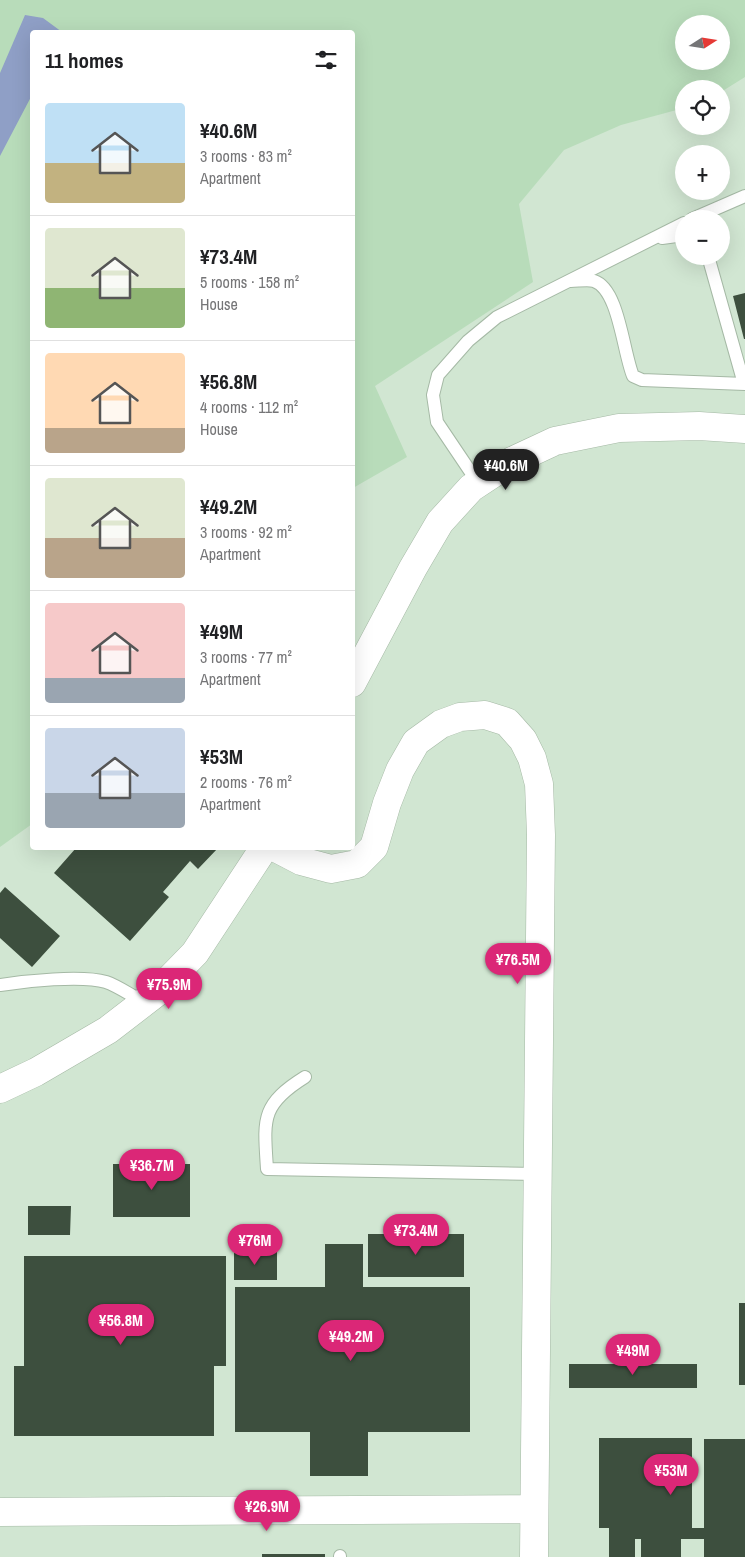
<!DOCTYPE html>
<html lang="en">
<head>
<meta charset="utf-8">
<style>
	:root { --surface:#fff; --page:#f2f2f2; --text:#202124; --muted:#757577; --line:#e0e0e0; --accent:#db2777 }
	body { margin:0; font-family:"Archivo Narrow",sans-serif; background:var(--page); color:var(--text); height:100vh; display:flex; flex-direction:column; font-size:19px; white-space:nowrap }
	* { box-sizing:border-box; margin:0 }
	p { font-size:16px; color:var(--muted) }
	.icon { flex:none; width:28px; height:28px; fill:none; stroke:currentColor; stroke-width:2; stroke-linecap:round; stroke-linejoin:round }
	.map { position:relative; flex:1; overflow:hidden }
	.side { position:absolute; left:30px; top:30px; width:325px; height:820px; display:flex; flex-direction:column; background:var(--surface); border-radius:5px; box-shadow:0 5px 20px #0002 }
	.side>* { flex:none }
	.needle { width:32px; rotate:78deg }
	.buttons { position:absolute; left:675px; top:15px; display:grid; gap:10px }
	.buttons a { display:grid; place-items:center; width:55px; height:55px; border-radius:50%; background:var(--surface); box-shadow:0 5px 20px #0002; font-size:25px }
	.price { position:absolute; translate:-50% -42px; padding:0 11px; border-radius:18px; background:var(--accent); color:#fff; font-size:16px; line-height:32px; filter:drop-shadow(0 1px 2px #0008) }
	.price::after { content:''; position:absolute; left:50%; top:30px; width:15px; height:11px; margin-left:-8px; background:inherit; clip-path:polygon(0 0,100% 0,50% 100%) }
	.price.on { background:#222; color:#fff }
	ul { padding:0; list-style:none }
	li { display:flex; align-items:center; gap:15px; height:125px; padding:0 15px }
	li+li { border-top:1px solid var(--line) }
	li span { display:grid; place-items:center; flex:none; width:140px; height:100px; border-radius:5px; color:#555 }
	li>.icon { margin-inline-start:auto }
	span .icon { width:60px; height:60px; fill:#fffc; stroke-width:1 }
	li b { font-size:21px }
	h2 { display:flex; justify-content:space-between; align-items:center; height:60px; padding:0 15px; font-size:21px }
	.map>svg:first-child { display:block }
</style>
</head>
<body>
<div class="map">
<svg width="745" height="1557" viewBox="0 0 745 1557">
	<rect width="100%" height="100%" fill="#d1e6d2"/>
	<path fill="#b8dcba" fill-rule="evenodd" d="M0,0H745V77L721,92V89H684V108L621,125L564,150L519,204L533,282L375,386L407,457L353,488L352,32H32V824L0,847ZM684,24H721V61H684Z"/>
	<path fill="#8f9fc6" d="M25,15L43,18L62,32H32V95L0,156V73Z"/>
	<path fill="#3d4f3e" d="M745,293V339H744L733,296Z
		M76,848H218L198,869L190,861L163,892L169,897L130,941L54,873Z
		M5,887L60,936L32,967L0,938V893Z
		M113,1164H190V1217H113Z
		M28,1206H71L70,1235H28Z
		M368,1234H464V1277H368Z
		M325,1244H363V1287H470V1432H368V1476H310V1432H235V1287H325Z
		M234,1251H277V1280H234Z
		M24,1256H226V1366H214V1436H14V1366H24Z
		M739,1303H745V1385H739Z
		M569,1364H697V1388H569Z
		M599,1438H692V1528H704V1439H745V1557H704V1539H681V1557H641V1539H635V1557H609V1528H599Z
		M262,1554H325V1557H262Z"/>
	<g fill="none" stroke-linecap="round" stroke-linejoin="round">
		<defs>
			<path id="service" d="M692,219L745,196
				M662,238L684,235
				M708,256L744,384
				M571,281C578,281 588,279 594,281C619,289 623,352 633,376L642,380L745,384
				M478,483L437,422L433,395L438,375L468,341L497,317L684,223
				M0,985C25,981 82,975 106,982C118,986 132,996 144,1002
				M305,1077C260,1105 264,1120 267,1169L537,1174
				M340,1556V1557"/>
			<path id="tertiary" d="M352,683L413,568L440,522L471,488L512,461L555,441L619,428L699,426L745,429
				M276,848L301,861L331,869L357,864L374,847L387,803L400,770L416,742L441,724L460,717L485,715L507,722L523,740L532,758L539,784L541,835L534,1557
				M0,1089L36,1072L108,1030L156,993L195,953L264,848
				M0,1512L534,1509"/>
		</defs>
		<use href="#service" stroke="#a5b9a5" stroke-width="14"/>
		<use href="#tertiary" stroke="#a5b9a5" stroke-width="29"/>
		<use href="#service" stroke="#fff" stroke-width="12"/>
		<use href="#tertiary" stroke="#fff" stroke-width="28"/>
	</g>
</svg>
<div class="buttons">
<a><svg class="needle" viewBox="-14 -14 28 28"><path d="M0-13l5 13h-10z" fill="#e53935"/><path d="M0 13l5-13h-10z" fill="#757577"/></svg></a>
<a><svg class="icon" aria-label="locate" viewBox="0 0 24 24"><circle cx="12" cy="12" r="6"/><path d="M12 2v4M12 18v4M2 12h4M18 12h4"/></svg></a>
<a>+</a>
<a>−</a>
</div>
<b class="price on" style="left:506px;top:491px">¥40.6M</b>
<b class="price" style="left:518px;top:985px">¥76.5M</b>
<b class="price" style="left:169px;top:1010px">¥75.9M</b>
<b class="price" style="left:152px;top:1191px">¥36.7M</b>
<b class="price" style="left:416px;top:1256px">¥73.4M</b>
<b class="price" style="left:255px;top:1266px">¥76M</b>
<b class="price" style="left:121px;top:1346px">¥56.8M</b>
<b class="price" style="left:351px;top:1362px">¥49.2M</b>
<b class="price" style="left:633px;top:1376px">¥49M</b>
<b class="price" style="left:671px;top:1496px">¥53M</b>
<b class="price" style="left:267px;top:1532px">¥26.9M</b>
<section class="side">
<h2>11 homes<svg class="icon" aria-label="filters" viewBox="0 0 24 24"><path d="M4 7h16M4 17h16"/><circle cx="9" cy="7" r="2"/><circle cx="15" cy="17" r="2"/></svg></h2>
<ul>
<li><span style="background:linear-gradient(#bfe0f5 60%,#c2b280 0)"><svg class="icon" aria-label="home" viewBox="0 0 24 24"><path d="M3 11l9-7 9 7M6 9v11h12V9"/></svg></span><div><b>¥40.6M</b><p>3 rooms · 83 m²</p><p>Apartment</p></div></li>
<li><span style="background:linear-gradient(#dfe7d0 60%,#8fb573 0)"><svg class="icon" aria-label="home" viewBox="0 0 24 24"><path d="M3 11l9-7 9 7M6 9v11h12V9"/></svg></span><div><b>¥73.4M</b><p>5 rooms · 158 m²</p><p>House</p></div></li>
<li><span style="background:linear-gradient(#ffd9b3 75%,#b9a48a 0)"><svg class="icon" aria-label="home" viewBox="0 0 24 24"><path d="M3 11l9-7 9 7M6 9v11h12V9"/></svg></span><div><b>¥56.8M</b><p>4 rooms · 112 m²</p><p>House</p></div></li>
<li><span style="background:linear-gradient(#dfe7d0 60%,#b9a48a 0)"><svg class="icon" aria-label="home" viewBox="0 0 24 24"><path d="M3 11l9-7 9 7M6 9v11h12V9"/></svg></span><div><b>¥49.2M</b><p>3 rooms · 92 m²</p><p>Apartment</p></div></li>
<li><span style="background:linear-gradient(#f6c9c9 75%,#9aa5b1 0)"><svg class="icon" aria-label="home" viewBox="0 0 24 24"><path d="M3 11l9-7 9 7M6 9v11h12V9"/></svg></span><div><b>¥49M</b><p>3 rooms · 77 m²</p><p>Apartment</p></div></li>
<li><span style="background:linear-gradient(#c9d6e8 65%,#9aa5b1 0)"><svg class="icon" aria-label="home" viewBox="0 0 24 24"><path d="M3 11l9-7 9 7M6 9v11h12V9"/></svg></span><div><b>¥53M</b><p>2 rooms · 76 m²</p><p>Apartment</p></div></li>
</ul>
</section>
</div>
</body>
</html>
